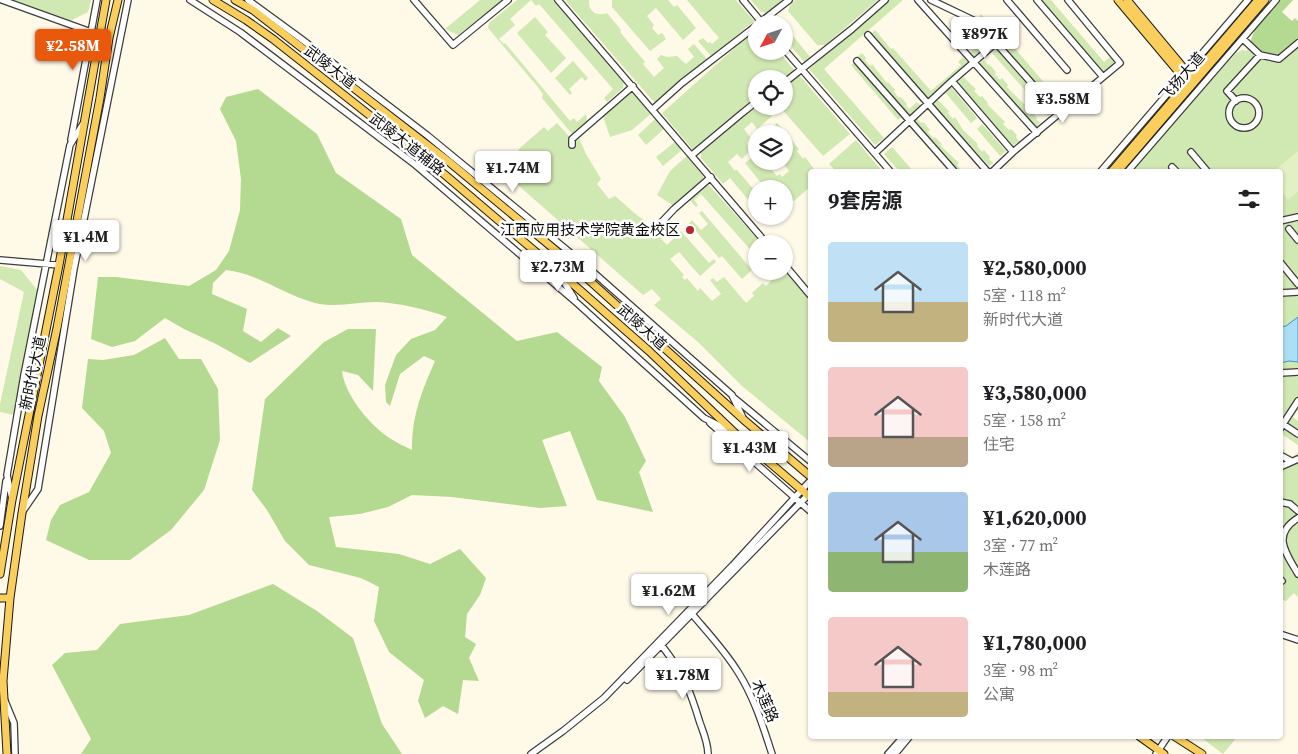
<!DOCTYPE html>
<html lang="zh">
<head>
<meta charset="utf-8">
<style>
	:root { --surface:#fff; --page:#f2f2f2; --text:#202124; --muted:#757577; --accent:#ea580c }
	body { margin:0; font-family:"Source Serif 4","Noto Sans SC",serif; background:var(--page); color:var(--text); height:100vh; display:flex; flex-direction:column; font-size:19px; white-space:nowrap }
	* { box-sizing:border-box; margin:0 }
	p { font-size:16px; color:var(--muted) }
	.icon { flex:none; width:28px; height:28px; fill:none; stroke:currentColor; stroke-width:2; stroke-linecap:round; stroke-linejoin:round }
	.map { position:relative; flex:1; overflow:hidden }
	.sheet { position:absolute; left:808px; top:169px; width:475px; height:570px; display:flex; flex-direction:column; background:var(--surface); border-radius:5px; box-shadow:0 1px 4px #0004 }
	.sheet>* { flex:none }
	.needle { width:32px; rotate:230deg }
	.tools { position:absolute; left:748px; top:15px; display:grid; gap:10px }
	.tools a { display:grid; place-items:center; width:45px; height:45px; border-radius:50%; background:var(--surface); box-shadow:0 1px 4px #0004; font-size:25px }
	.price { position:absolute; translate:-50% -42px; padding:0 11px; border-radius:5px; background:#fff; color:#222; font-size:16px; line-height:32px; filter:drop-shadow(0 1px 2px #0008) }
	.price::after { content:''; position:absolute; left:50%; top:30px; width:15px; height:11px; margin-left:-8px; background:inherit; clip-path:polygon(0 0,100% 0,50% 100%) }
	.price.active { background:var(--accent); color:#fff }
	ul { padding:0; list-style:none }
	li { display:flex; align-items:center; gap:15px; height:125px; padding:0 20px }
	li span { display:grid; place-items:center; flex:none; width:140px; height:100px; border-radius:5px; color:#555 }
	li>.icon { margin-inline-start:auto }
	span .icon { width:60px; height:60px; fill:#fffc; stroke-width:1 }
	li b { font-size:21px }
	h2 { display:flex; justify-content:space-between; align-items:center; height:60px; padding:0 20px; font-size:21px }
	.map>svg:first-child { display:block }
</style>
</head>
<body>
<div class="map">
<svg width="1298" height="754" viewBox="0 0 1298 754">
	<rect width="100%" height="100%" fill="#fff9e7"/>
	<path fill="#d0e8b2" d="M13,0H91L88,12L70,21Z
		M480,0H503L458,35L445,29Z
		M517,0H554L624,81L623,88L607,102L604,98L613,89L539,4L536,6L531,0L510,19L515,25L499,39L504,44L505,43L570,121L574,118L577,122L586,114L587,121L572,134L542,98L543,94L537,86L488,28L489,23Z
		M565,0H589C588,12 597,17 607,13L621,30L620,32L645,62L643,64L654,77L664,68L657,59L661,55L667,57L677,56L686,64L694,57L688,49L694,44L707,59L655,103Z
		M612,0H668L674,7L677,5L696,28L683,40L656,8L647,16L654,25L652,28L658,35L662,33L666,39L650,51L612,7Z
		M687,0H736L754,21L711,56L698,41L703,38L708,43L710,42L712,44L719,38Z
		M751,0H785L769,13L761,12Z
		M795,0H878L825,45H817L788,11L790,5Z
		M889,0H903L824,69L884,138L875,145L809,69Z
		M1041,0H1051L1104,62L1110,57L1115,63L1103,73Z
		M981,14L997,32L999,30L1053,93L1051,95L1059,105L1057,107L979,17Z
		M535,17L548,32L545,35L566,58L551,73L517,33Z
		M784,25L811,58L805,63L784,37Z
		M968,25L988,46L975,58L970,53L975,48L960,32Z
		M756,29V51H778L795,71L784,79H756V99L693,150L662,113Z
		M875,30L891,49L893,48L931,91L961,65L958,62L963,57L969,63L928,99L871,34Z
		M1298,43V410L1293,417L1298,421V445L1283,435L1282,436L1280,434V171H1132L1236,53L1242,50L1247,51L1249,45Z
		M997,48L1053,111L1048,116L992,53Z
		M862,53L866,58L865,60L870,66L872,64L887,83L888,82L895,90L894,92L899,98L901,97L907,104L906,105L909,109L917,102L921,106L909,116L857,57Z
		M984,60L988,65L989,64L996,72L995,74L1000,80L1002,78L1008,85L1007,87L1025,105L1024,107L1029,113L1031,111L1037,118L1036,119L1040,123L1036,127L979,64Z
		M573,61L588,78L585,81L582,77L569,89L572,93L570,95L555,78Z
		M854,63L902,117L898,120L851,65Z
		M799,75L850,134L823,156L779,106H784V86Z
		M963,77L976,89L974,91L980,97L982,96L988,103L987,104L1005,122L1003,124L1009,130L1011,129L1017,135L1016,137L1019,141L1013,146L957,83Z
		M951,87L977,118L971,123L945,92Z
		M633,91L652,113L632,130L610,137L603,116Z
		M937,99L949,111L948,113L953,119L955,117L963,130L978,144L977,146L982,152L984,150L990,157L989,159L993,163L989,166L932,103Z
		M756,105L773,106L768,111L772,116L757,129L752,122L744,129L750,137L747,143L750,151L742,159L737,154L728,162L735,171L736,169L756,192V209L730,178L723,184L701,158V152Z
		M656,118L665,128L646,145L638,135Z
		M917,118L921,123L923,122L930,130L928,132L933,138L935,137L942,144L940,145L959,163L957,165L962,171L964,169L966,171H956L913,122Z
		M557,123L574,142L579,138L586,154L601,179L597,184L609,199L615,196L638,216L646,221V223L667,245L681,231L709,263L714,259L716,262L700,276L679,252L670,259L684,275L682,277L685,280L687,278L698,291L700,288L712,301L721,294L710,280L713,278L717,282L724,277L746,303L754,296L752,293L763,283L766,286L774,278L770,271H784V269L810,299V442L742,386L698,342L654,305L661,299L652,289L643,295L502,171L521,147L544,127L548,131Z
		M777,123L799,149L797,151L803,159L805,157L815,170L810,171V187L790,204L786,199L784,201V189H766L745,163L756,154V161H767L766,163L777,176L780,174L782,177L789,171L781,161H784V134H764Z
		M982,124L1006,151L1000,156L977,129Z
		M856,140L882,171H836L829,164Z
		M676,141L683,149L663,166L656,157Z
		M892,147L913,171H899L884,154Z
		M688,155L704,174L703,181L674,206L657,195L670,171Z
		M707,183L762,244H756V256L701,194L694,200L698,205L696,207L689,199Z
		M702,211L752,270L742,279L722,256L719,258L689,223L692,220L701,230L708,224L699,213Z
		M0,266L21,270L38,291L14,415L0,412V404L24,292L0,279Z
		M1283,449L1285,450L1284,452L1293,457L1298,452V597L1294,593L1286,601L1280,599V450Z
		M1199,736H1236L1237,737L1223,754Z"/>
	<path fill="#b4d991" d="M1279,0H1293L1282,12L1292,21L1295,18L1298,21V43L1279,59L1260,55L1249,45L1255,29Z
		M258,89L317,134L336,173L401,219L412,255L517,341L557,332L602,367L599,381L625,417L646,461L639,472L653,512L597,500L570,431L542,440L567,506L540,508L452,497L412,495L388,507L360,514L329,517L336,547L399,554L430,564L460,549L486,578L480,595L467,614L465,637L476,644L469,658L479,681L463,680L458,714L443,706L425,718L418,701L424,680L389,652L374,621L379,587L361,578L309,565L285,541L267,510L252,490L265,399L324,342L348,329H376L373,391L358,375L342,371C345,395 368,423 388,437C395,442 404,446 412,450C411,418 422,390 435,361L424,356L400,374L390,406L386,402L385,385L396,355L411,339L435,330L447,317C425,309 400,303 376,302C355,302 336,308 315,303C284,295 257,273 226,270L213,283L212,294L247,309L243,331L261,342L278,328L291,336L250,363L216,344L184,329L165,318L135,341L112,347L91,339L98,277H116L189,286L216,270L229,251L240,210L241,179L236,141L220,109L226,97Z
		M165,338L179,359H201L218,389L220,440L204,490L171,530L130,560H89L46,540L51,520L60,505L89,492L111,453L104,431L82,408L88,359L103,360L134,355Z
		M273,584L317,611L353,638L382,724L402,754H81L91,739L52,665L65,653L97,650L120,624L189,615Z"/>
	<path fill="#e2f0c4" d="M1298,151V192L1288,200L1280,190V171H1274Z"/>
	<path fill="#acdef6" stroke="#3296ce" d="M1298,317V362L1289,361L1280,363V327L1286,326Z"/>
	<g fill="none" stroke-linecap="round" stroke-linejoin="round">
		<defs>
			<path id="minor" d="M2,0L91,32L101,33
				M190,0L240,32L413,163L577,303L704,418L730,431
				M248,0L300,38L428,136L584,264L732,395L743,418
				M414,0L453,45L508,0
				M558,0L767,244
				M743,0L763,24
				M918,0L1037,133
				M931,0L973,20L996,43L1059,114
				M1007,0L1067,70
				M1037,0L1103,77
				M758,24L789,0
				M868,35L987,171
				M1243,39L1260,55L1279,59L1298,43
				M784,49L890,171
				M857,61L954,171
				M952,81L1013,152
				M784,83L852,29L885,0
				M1229 113a15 15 0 1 1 30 0a15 15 0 1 1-30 0Z
				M1236,101L1227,91L1260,55
				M653,109L682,83L756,26
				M71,140L97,0
				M572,145V139L633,86
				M1191,152L1207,171
				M875,153L952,81L996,43
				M692,155L741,114L756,102
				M417,164L441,173
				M1172,167L1176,171
				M993,171L1013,152L1120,63L1068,0
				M1101,171L1248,0
				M1128,171L1276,0
				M1280,221L1298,217
				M659,225L674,209L711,177
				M1289,229L1298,240
				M0,260L59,265
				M1280,262L1298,284
				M784,264L810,295
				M559,274L574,298
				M1280,293L1298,292
				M27,371L41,347
				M1280,373L1298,372
				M733,397L810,461
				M1280,421L1283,424L1298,401
				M710,423L810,511
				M1280,429L1283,424L1298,434
				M1280,455L1291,461
				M1280,467L1298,459
				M12,499L7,475L24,375L70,145L83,124
				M1280,502L1290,504L1298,511
				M23,511L38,489L74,269L128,0
				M1298,518C1271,535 1286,553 1298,574
				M0,526L6,481
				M1280,579L1282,581
				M692,614C708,633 725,651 738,672C754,697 763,726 772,754
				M1280,634L1298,640
				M662,646C684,674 690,690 700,723C704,734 708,743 708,754
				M627,680L810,493
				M5,701L14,723L15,754
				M531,754L563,731L604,698L733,565L810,481
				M888,754L904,736
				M895,754L910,736
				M1156,754L1168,736"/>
			<path id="major" d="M213,0L246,20L273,39L444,174L557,270L649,351L736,434L810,497
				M235,0L253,10L448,161L560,254L744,420L810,476
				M1118,0L1187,82
				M1127,0L1191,77
				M1112,171L1258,0
				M1118,171L1265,0
				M0,574L12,500L59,265L106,0
				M0,598H10
				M1139,736L1164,754
				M1174,736L1202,754
				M7,754L3,681L10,598L22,513L38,416L57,328L100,98L109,38L118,0"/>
		</defs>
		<use href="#minor" stroke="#3d3d3d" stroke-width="8"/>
		<use href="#major" stroke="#1b1b1b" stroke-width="9"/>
		<use href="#minor" stroke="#fff" stroke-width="5.5"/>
		<use href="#major" stroke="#face5c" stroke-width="7"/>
	</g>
	<circle fill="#ba222f" stroke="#fff" stroke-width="2" cx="690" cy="230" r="5"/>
	<g text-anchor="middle" stroke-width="5" stroke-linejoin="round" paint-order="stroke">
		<g font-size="15" fill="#0a0a0a" stroke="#fff">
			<text transform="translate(330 67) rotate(38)" y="5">武陵大道</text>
			<text transform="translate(1182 77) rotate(-49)" y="5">飞扬大道</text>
			<text transform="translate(407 144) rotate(38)" y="5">武陵大道辅路</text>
			<text transform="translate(642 327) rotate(42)" y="5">武陵大道</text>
			<text transform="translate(33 373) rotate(-78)" y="5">新时代大道</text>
			<text transform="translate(765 701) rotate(67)" y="5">木莲路</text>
		</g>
		<g font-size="15" fill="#0a0a0a" stroke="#fff" text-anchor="end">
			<text x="680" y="235">江西应用技术学院黄金校区</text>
		</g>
	</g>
</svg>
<div class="tools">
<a><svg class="needle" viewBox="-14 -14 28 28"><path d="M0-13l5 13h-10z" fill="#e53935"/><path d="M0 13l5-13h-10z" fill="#757577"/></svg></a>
<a><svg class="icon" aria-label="locate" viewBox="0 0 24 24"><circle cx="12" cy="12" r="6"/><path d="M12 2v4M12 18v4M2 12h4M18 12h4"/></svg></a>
<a><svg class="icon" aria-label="layers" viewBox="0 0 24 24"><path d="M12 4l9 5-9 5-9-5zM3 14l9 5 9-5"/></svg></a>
<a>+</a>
<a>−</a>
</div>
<b class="price" style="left:985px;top:59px">¥897K</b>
<b class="price active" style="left:73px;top:71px">¥2.58M</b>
<b class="price" style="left:1063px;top:124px">¥3.58M</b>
<b class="price" style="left:513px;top:193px">¥1.74M</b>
<b class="price" style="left:86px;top:262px">¥1.4M</b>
<b class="price" style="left:558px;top:292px">¥2.73M</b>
<b class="price" style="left:750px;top:473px">¥1.43M</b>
<b class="price" style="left:669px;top:616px">¥1.62M</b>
<b class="price" style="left:683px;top:700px">¥1.78M</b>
<section class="sheet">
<h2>9套房源<svg class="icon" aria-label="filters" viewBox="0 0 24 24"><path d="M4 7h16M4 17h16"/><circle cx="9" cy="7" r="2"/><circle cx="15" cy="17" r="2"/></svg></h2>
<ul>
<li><span style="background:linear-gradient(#bfe0f5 60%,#c2b280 0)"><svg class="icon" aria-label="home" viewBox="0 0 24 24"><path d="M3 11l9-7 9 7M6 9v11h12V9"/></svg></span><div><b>¥2,580,000</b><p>5室 · 118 m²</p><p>新时代大道</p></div></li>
<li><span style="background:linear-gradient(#f6c9c9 70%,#b9a48a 0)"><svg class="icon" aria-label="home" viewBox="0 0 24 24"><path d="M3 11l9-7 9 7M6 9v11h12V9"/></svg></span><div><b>¥3,580,000</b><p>5室 · 158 m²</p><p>住宅</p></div></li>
<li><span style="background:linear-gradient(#a9c7e8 60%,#8fb573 0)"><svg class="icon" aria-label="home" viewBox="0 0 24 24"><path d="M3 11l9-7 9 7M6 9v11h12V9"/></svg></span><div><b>¥1,620,000</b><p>3室 · 77 m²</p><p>木莲路</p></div></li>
<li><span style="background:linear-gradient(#f6c9c9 75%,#c2b280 0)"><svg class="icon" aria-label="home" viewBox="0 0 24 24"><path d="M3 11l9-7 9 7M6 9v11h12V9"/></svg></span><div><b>¥1,780,000</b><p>3室 · 98 m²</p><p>公寓</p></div></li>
</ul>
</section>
</div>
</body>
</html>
